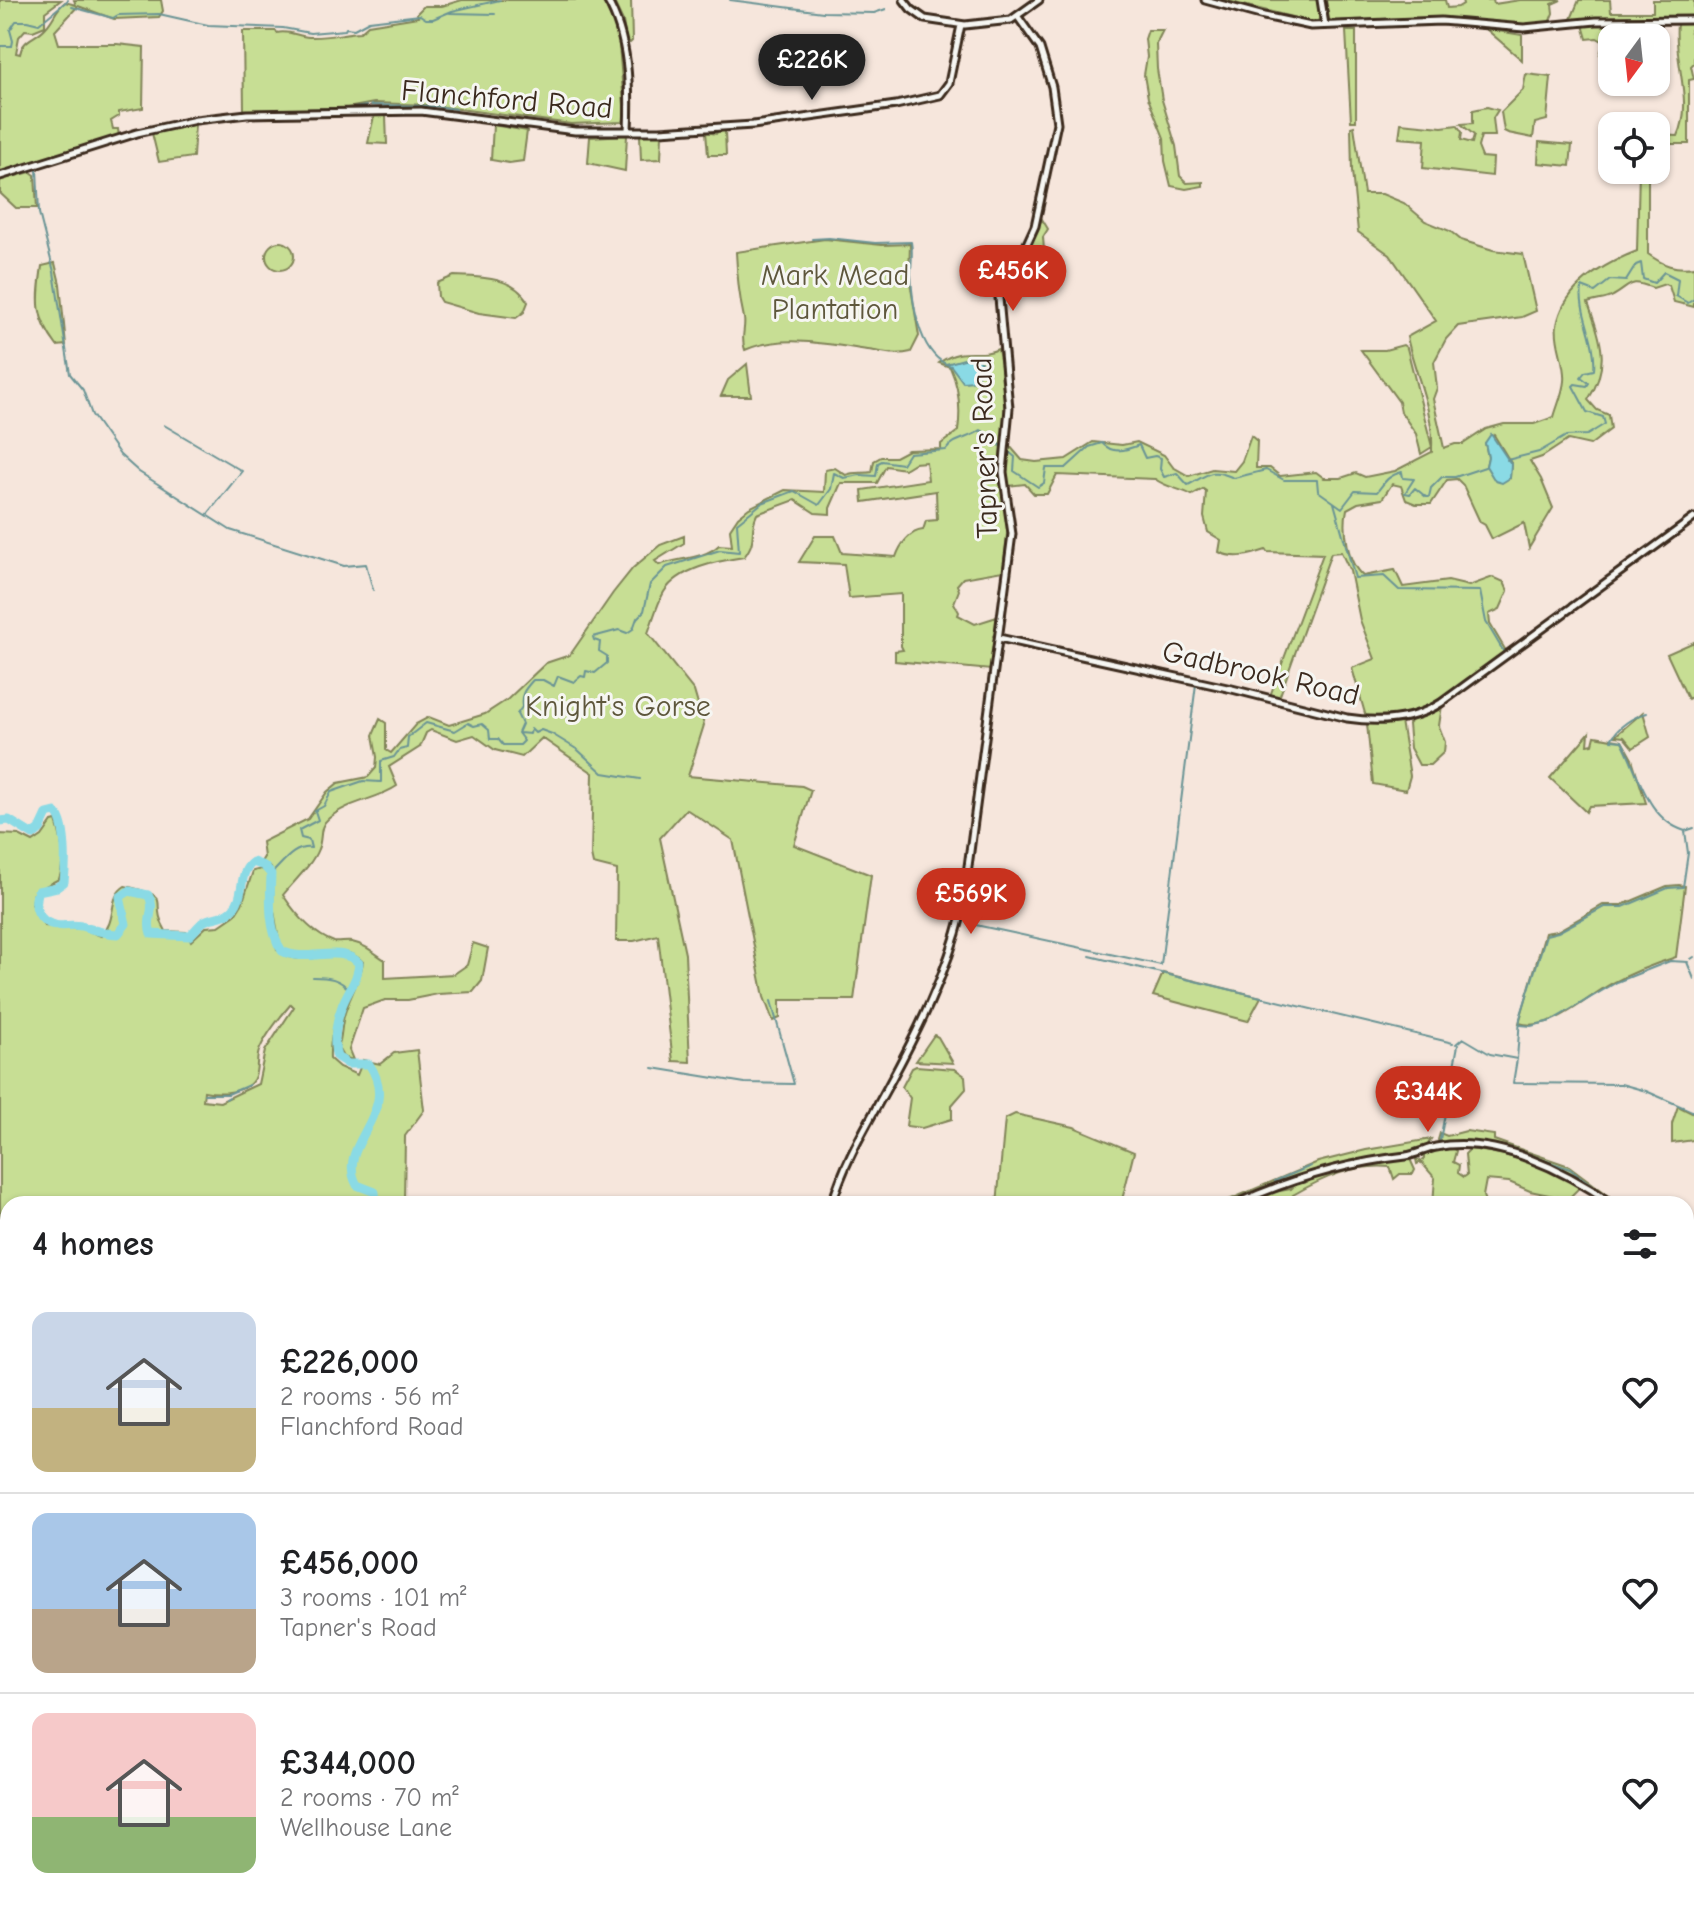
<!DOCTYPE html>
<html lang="en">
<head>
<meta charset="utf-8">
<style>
	:root { --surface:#fff; --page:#f2f2f2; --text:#202124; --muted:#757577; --line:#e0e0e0; --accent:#c8321e }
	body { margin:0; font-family:"Comic Neue",sans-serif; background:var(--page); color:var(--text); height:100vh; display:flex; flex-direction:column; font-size:30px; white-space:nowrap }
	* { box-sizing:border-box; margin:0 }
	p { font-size:26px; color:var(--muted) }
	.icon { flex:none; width:44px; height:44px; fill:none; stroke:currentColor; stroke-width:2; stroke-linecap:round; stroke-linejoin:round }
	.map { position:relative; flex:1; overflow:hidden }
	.drawer { position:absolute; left:0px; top:1196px; width:1694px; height:712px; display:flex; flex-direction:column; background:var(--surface); border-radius:24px 24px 0 0; box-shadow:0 2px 6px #0004 }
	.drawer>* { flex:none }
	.needle { width:52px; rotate:195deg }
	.controls { position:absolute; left:1598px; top:24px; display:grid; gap:16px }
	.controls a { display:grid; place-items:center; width:72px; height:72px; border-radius:16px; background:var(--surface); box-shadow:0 2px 6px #0004; font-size:40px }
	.price { position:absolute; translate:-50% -68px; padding:0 18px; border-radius:28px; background:var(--accent); color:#fff; font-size:26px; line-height:52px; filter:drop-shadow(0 2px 4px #0008) }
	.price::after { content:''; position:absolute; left:50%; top:48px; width:24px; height:18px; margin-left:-12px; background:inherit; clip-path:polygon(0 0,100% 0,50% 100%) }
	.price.active { background:#222; color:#fff }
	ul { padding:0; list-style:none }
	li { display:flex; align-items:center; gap:24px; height:200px; padding:0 32px }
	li+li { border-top:2px solid var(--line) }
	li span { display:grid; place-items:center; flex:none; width:224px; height:160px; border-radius:16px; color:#555 }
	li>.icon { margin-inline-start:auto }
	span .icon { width:96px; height:96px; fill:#fffc; stroke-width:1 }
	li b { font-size:34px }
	h2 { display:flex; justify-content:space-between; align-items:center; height:96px; padding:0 32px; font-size:34px }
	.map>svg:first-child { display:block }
</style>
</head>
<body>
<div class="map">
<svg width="1694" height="1908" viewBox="0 0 1694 1908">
	<rect width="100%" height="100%" fill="#f6e6dc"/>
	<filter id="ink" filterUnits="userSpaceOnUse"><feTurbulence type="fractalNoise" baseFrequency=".0125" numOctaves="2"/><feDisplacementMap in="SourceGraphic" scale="16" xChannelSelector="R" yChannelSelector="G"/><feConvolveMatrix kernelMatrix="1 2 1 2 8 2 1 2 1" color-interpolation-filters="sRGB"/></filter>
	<g filter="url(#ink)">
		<path fill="#f6dbcc" d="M1530,1191L1568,1199L1573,1195L1575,1204H1528Z"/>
		<path fill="#c7de94" stroke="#818459" stroke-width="2" fill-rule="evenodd" d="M0,0H61L45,12V26L33,31L25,30L19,37L16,53L20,54C23,38 36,39 46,27C54,19 55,10 65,2L76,5L74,0H161L163,11L159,17L114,19L78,6L55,31L59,44H117L144,47L143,108L119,112V116L111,121L113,129H118L119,136L0,173Z
			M462,0H603L618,33L625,117L623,122L571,124L429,105L374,103L347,108L244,110L243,31H276L277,33C289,30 297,36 309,37C326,38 344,33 360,32L368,25L418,17L417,13L424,6H442Z
			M613,0H631L632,41L630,43L626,41L623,21Z
			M1223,0H1317L1320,17L1318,21H1308Z
			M1326,0H1445L1447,8L1458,7L1463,4L1462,0H1493L1494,4L1520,0H1561L1552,4L1553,13L1549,23L1533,25L1425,18L1332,21L1329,19Z
			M1579,0H1610L1611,12H1653V0H1694V17L1571,19Z
			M1694,23V29L1690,30L1694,45V63L1691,66L1694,79L1689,80V144H1656V135L1678,136C1694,101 1673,61 1677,24Z
			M1583,25H1606V31L1612,39V55L1600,54L1604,42L1597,38L1587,39Z
			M1486,29L1522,35V60Z
			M1148,30H1163L1156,44L1157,69L1162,100L1176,146L1180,176L1187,183L1203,182V186L1186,189L1171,186L1165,161L1164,138L1148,98L1144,75L1147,57L1145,39Z
			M1346,31H1356V121H1351Z
			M1526,74L1551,77L1547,120L1535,123L1533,138L1508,133L1504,131L1501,112L1523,90Z
			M1487,107L1498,110L1493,118L1495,136H1481L1478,147L1482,157L1493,158L1492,176L1423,168L1425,140L1399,138L1401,123L1442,127L1457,125L1462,132L1461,140L1472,143L1474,135L1461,124L1473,123V110Z
			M374,116H386L387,144L368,143Z
			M195,124L193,157L159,162L152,133Z
			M493,125L527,131L523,161L509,163L491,160Z
			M1354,126L1364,194H1382L1404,203L1425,221L1450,231L1461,240L1493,250L1523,254L1536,311L1522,317L1458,326L1446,339L1434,362L1437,388L1433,399L1444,448L1455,444H1463L1486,429L1504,424H1534L1554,417C1557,406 1563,393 1564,381C1566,363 1554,343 1557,325C1564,286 1604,264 1637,251L1639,170H1648V254C1663,265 1675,270 1694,267V307L1674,302L1669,286L1665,284L1653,288C1628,278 1633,285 1613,296C1607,300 1596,300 1588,303C1601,340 1611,365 1588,400L1597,410L1609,415L1611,429L1590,445L1568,440L1542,457L1530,461L1541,479L1553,508L1529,548L1524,523L1492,539L1485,525L1480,522L1463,485L1457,479L1447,480L1431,504H1416L1406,500L1401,486L1392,484L1382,499L1358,503L1347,509C1343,528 1347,563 1363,576L1395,570L1403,587L1448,581L1469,586L1493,577L1504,582L1508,591L1500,609L1489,614L1490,624L1506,651L1433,705C1412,715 1389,717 1366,717L1352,668L1375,659L1360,620L1350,571L1341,552L1331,553L1279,698L1270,696L1323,554L1267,552L1266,550C1251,555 1234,560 1219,552L1221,540L1208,532L1204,517L1206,491L1203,489L1192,495C1179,488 1167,488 1155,479L1057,475L1047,494H1034L1025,484L1008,486L1005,462L1009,445L1022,460L1036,462L1066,459L1093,442L1122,445L1137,442L1164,455L1173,467L1189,476L1212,469L1234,471L1242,461L1251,436L1257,441L1256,468H1270L1280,476L1316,472L1324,478H1341L1356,473L1365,477L1395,471L1432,452V447L1421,454L1416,434L1401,412L1399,402L1361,350H1385L1403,345L1407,348L1432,447C1434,412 1414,371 1407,337L1436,321L1390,255L1358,232L1352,171L1351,127ZM1494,435L1511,463L1510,478L1486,466L1488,457L1485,443Z
			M718,131H725L726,155H708L706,132L716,134Z
			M627,135L625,171L588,163L590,137Z
			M640,135H662L661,159L641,160Z
			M1539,142L1572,145L1570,166L1538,163Z
			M31,172L35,175L37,208H16L0,193V180Z
			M1042,219L1048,229L1043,237L1045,263L1022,260Z
			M825,239L882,245L910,244L909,276L919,336L911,352C896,356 883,352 868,350C828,344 782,334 745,350C740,337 746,329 744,318C739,296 737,274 736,252Z
			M266 256a14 14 0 1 1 28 0a14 14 0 1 1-28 0Z
			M55,263L60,284L66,345L57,346C35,317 37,301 42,266Z
			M454,276C481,277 513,276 528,302L524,312L516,318L479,313L441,302L438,297L437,283Z
			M998,349L1003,377L1005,425L1000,457V479L1008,525L1003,571L963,578L957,585L959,590L954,603L959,612L958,615L975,624L997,617L996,632L993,636L995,639L991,670L895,661V651L903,650L901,646V594L849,598L844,564L799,562L815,536H835L842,553L896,557C900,545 910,531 923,530L926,521L937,520L936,491L863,502L862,490L928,480L926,462L914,463L904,469L886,466L877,483H841L830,508V514L815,513L795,500L757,514C748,533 759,537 744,557C718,561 679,568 664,592C657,604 653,620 648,633L694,691L704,725L688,776L802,786L811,790L794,845L871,875L854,1000H780V1018L773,1021L764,997L733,840L686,809L660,838L685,954L690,1062L673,1061L658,935L634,941H616L617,870L593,864L591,855L593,773L542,738L522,757L495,750L474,735L457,740L431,730L426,733L420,747L389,767L397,786C377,800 348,801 328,819C318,827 323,838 318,849C312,865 294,881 283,895C295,913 312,934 334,942C339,943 346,941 352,942C366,945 374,953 385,960V978L454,974L467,965L473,943L488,948L482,981L473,992L438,994L408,1000H385L363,1008L349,1050L353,1060L343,1057L338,1048C342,1037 341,1027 344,1016C349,997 360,982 363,962C342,938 305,965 280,946L273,905L274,877L271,868L261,862L264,857L262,842L308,819L327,792L338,783L368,777L376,768L377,757L373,735L380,719L386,723V750L391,753L416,724L429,717L449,725L485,714L508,699L546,663L570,655L613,593L633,568L660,545L684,536V543L655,561L659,565C677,558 705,559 719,545L732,546L730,529L738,517L749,508L785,490L824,492L825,470L835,468L846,475C855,471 863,474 872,472L874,461L881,457H895L908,450L941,449V444L958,431C961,409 959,387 950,367L939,363C964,345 978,359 998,349Z
			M747,364L751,396H721L728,380Z
			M1694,642V696L1688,699L1667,654Z
			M1442,705L1439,726L1445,742L1444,752L1430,765H1419L1410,748L1408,724C1415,716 1431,711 1442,705Z
			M1643,712L1650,737L1633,748L1624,737L1615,736Z
			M1401,721L1410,776L1406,790L1373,784L1367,724Z
			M1589,733L1588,745L1593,744L1595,736L1622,741L1632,759L1646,803L1589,806L1586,812L1550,778Z
			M56,821C62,839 65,861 59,879L34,892L32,904L44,926L83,929L101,936C118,920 107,897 125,886C178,898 147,900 166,931L186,932L191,941L206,927L219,926L235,915L242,904L253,871L261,869L266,872L269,877L268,899L277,950C299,971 333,946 356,963C358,977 347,988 342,1000C335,1017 329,1041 330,1059L339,1067L357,1075L363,1060L380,1064L394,1053L417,1050L424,1110L405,1136L404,1204H8V1316L0,1313V834L19,835L33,842L42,836L52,822ZM291,1004L294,1007L265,1051L258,1084L220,1102L203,1100L204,1091C218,1094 249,1094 255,1076C258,1068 256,1059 259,1051C265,1035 280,1017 291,1004Z
			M1679,885L1685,886L1676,957C1654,964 1631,973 1611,984C1585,998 1551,1033 1519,1023L1545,933L1557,931L1603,905H1622L1667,886Z
			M1163,973L1261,997L1248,1021L1153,996Z
			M934,1035L938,1037L953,1063L916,1061Z
			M916,1066L955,1069L965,1076L966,1089L952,1105V1119L922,1128L906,1126L910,1098L902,1087L912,1068Z
			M1678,1106L1694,1114V1140L1672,1143V1124Z
			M1015,1114L1074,1127L1134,1152L1121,1204H997L1005,1119Z
			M1466,1131L1494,1135V1140L1569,1166L1620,1204H1616L1568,1172L1504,1149L1443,1144L1438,1140L1440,1133L1447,1136Z
			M1431,1139L1426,1148L1349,1162L1262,1188L1232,1204L1224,1202L1318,1162L1366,1150Z
			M1452,1148L1456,1151L1453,1162L1459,1165L1458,1173L1464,1177L1467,1175L1465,1154L1470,1149C1508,1154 1549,1165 1580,1187L1568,1199L1530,1191L1509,1182L1486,1180L1483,1196L1486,1204H1433L1435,1178L1421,1162L1417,1164L1416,1159L1421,1161L1424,1159V1153Z
			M1401,1158L1410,1159L1415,1170L1413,1174H1400L1394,1179L1390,1167C1354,1164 1324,1177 1293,1195L1297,1204H1244L1268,1193L1291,1189C1308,1170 1374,1162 1401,1158Z
			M0,1318L8,1321V1547L0,1543Z
			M0,1550L8,1553V1774L0,1783Z
			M103,1900H237L236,1908H123Z
			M239,1900H467L509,1908H238Z
			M508,1900H586L585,1908H540Z
			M609,1900H686L697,1908H605Z
			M1014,1900H1174L1183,1908H1016Z"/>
		<path fill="#8adae5" stroke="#6a9495" stroke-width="2" d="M971,357L978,359L985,367L974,381L963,382L951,366L946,364Z
			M1491,434L1511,464L1510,478L1502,483L1495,481L1486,466L1488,457L1485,443Z"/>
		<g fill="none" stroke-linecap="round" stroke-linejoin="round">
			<path stroke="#6a9495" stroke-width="2" d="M730,0L823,12L874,13L886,9
				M72,7L113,18L118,15L159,14L208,25L283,28L310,33L345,30L346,28L354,29L369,21L420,15L426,19H433L452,11L500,0
				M450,13L495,14
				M0,46H12L13,41L10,30L16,21H27L39,24L68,0
				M371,105L435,106L456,109
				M292,110L348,109L366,106
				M42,160L58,154
				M37,169L39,213L54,272L70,374L83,390L92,415L120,455L139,472L230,530L344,566L366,564L373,590
				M6,171L24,166
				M812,239L829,238L875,243L911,242C913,252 911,263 911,274C912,302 918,350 946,364
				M164,425L242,471L207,515
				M1009,452L1015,457L1014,471L1038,487L1044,483L1046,468H1066L1089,447L1102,443C1113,455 1126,450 1139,445L1145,458L1155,456L1161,458L1160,469L1164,477L1177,473L1188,485C1209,475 1209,467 1234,478L1266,470L1284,480H1317L1318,491L1342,508L1355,491L1377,492C1385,482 1387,476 1402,472L1403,478L1414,479L1405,493L1410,494L1415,488L1426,497H1429L1431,488L1442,477H1455L1485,467
				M1507,460L1539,452L1566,436L1587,435L1605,424L1603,417L1587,412L1573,386L1575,384L1587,386L1589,383L1581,377L1585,372L1594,370C1597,340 1578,313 1582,287L1595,292L1610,280L1626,281L1636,265L1641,263L1643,279L1654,283L1664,272L1678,279L1676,296L1688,303L1694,299
				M1334,503L1355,578L1384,576L1399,590L1480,591L1486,622L1505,654L1503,655
				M1437,702L1492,662
				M1647,713C1633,717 1618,726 1611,740L1622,741C1639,773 1646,819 1685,831L1694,828
				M519,733L530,734L531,729L535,733L541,730L552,734L578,750L603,773L640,779
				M978,775L984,720
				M1178,825L1196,684
				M271,874C282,864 294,845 311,848L309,840L301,838L299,830L318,820L315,811L324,806L331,792L363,781L381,782V761L394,757L399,750L407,748L408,737L426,723L455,731L468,723L474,726L482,724L489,730L490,739H498L503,745H520L524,741L518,733L522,724L517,714L522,707C520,694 525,689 533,680H543L554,686L558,676L574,682L581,676L585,677L586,671L595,673L607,663V656L599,651L600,642L594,640L593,637L619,630L627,633L633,629L637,618L644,611L650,584L667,567L720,550L739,552L737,523L762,503L794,491L819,505L831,489L834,473L844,478L860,475L876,476L878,463L882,461L902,464L909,453L946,450C954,438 969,439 981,430L994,438L1001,447
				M958,917L962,892
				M965,919L971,924L1161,965L1178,827
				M1090,956L1453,1043
				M1691,959L1694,957
				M1687,962L1694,979
				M313,977C328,977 340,978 350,991
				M1521,1025L1531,1026L1551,1021L1617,982L1670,961L1688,962
				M1456,1044L1463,1038L1490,1054L1517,1059L1513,1083L1621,1084L1646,1091L1694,1112
				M1517,1059L1520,1018L1546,935L1558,932L1604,907H1623L1668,888L1683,887L1688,853L1685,831
				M653,1068L745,1083L794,1084L771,1001
				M204,1094H228L249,1085
				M226,1099L229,1097
				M1440,1140L1458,1045
				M1513,1149L1570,1169L1618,1204
				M1275,1181L1311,1166
				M1686,1225L1694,1227
				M1691,1240L1694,1241
				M0,1347H8
				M0,1736L8,1730"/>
			<path stroke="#8adae5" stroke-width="9" d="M0,821L9,820L33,835L40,829L47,814L55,812C67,822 66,866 64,882L57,887L38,891C32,905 38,922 55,925C63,927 72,924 81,926C94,930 104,934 118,934L126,924L120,897L129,891L148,895C157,908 145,920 151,934L189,936C194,932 198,926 203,922C211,916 224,919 233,909C246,895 237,873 253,862L264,866L271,874C270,898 268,931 282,951C307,964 338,943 359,963C358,980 348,990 342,1006C337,1019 332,1043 337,1057L348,1064H369C403,1114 334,1144 357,1185L375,1192L376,1204"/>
			<defs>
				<path id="minor" d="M607,0C629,38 630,87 628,130
					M904,0L911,9L925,19L965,25L1011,20L1039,0
					M1205,0L1264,16L1311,26L1441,21L1524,28L1596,21L1694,20
					M1321,0L1325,25
					M0,176L137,133L196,120L247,114L421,111L575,131H660L753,125L896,105L940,95L949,83L961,25
					M999,638L1232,689L1347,718C1380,723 1413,721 1441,703L1694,518
					M832,1204C844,1162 867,1125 887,1088C917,1033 947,973 962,912L1012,534L1003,472L1009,408L999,298L1003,281L1025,248L1035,226L1057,123L1052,87L1040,48L1018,17
					M1236,1204C1292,1178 1345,1163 1406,1156C1417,1154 1426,1149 1436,1147C1496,1135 1566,1171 1613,1204
					M1686,1235L1694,1238
					M0,1546L8,1550
					M1686,1683H1694
					M476,1900L529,1908
					M997,1900V1908
					M940,1908L973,1900"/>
			</defs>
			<use href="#minor" stroke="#3b2a1e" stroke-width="11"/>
			<use href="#minor" stroke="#f6f6f2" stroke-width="5"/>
		</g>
	</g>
	<g text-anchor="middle" stroke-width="6" stroke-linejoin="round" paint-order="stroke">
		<g font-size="30" fill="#3b2a1e" stroke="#f6f6f2">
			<text transform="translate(507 99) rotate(5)" y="10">Flanchford Road</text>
			<text transform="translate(984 448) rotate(-92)" y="10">Tapner's Road</text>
			<text transform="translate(1261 673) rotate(13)" y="10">Gadbrook Road</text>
		</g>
		<g font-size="30" fill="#5e573c" stroke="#f6f6f2">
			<text x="835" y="285">Mark Mead<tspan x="835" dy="34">Plantation</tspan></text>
			<text x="618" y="716">Knight's Gorse</text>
		</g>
	</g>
</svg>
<div class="controls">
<a><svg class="needle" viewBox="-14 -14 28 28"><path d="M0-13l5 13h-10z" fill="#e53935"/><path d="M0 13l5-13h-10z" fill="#757577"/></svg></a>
<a><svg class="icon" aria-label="locate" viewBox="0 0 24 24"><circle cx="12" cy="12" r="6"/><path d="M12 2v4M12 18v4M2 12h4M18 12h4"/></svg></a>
</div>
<b class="price active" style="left:812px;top:102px">£226K</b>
<b class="price" style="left:1013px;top:313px">£456K</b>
<b class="price" style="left:971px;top:936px">£569K</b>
<b class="price" style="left:1428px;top:1134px">£344K</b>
<section class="drawer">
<h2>4 homes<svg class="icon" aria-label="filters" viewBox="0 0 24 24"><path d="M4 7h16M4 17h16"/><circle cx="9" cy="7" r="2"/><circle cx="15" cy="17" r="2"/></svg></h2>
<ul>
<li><span style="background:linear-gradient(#c9d6e8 60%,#c2b280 0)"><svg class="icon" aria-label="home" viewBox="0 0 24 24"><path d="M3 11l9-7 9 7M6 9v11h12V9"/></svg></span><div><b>£226,000</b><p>2 rooms · 56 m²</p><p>Flanchford Road</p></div><svg class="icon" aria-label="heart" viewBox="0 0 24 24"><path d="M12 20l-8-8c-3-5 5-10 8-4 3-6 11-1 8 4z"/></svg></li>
<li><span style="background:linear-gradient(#a9c7e8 60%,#b9a48a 0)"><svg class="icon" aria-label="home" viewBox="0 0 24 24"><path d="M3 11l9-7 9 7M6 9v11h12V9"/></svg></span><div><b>£456,000</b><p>3 rooms · 101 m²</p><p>Tapner's Road</p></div><svg class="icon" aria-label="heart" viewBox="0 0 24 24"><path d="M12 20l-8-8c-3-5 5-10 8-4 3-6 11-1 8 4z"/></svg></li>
<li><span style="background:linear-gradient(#f6c9c9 65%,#8fb573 0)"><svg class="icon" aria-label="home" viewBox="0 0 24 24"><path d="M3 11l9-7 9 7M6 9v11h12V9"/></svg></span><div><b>£344,000</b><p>2 rooms · 70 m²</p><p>Wellhouse Lane</p></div><svg class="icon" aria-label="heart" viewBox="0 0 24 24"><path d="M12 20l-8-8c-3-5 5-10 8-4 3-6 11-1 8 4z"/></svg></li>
</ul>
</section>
</div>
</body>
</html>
